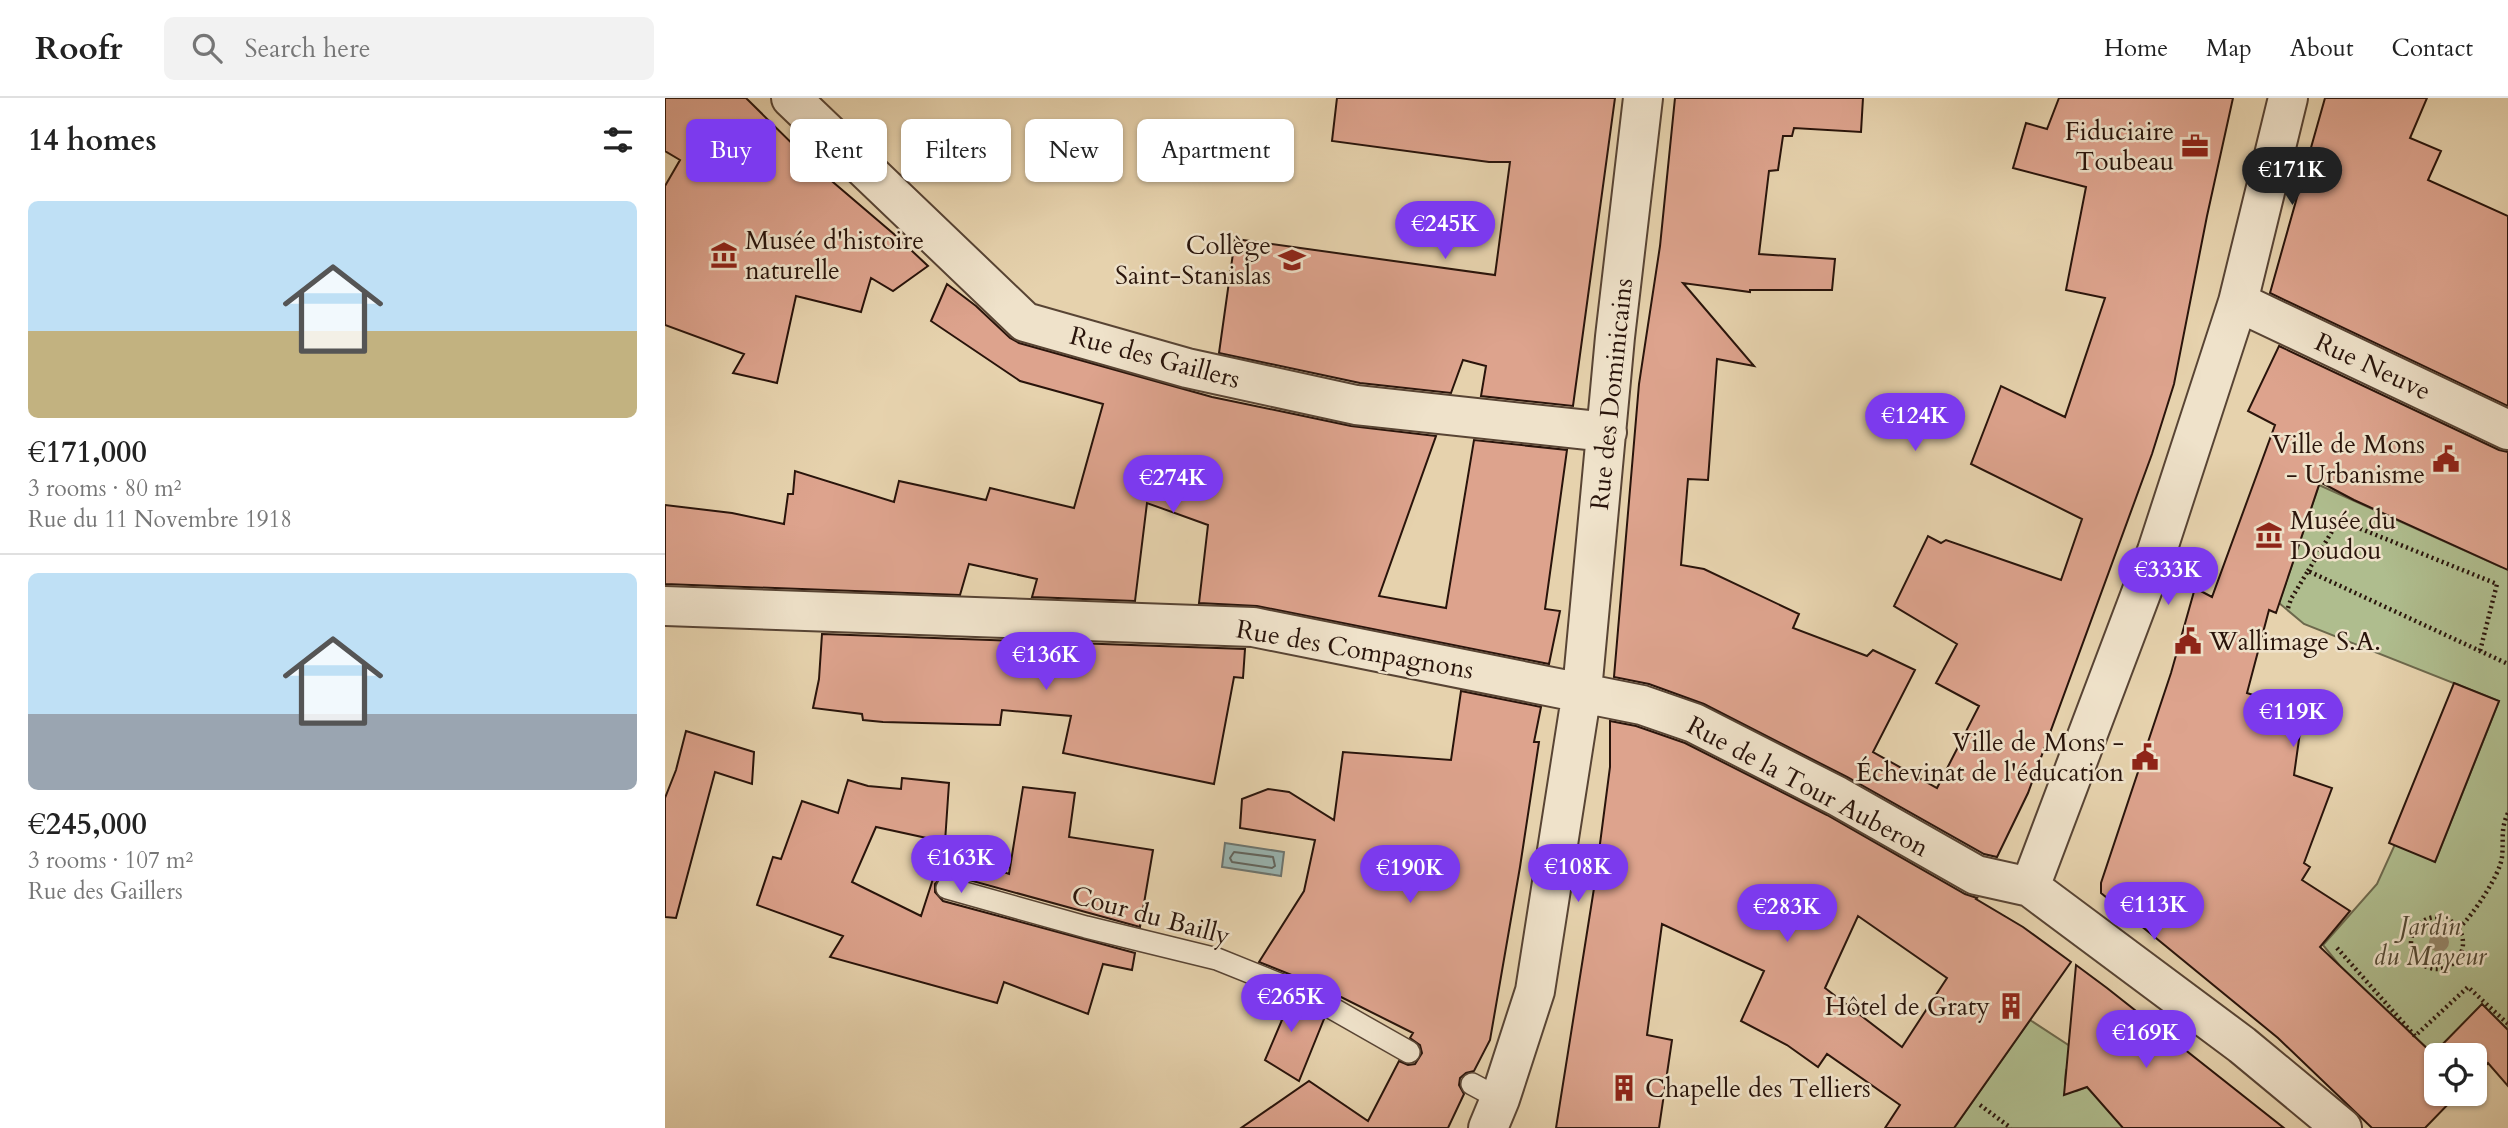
<!DOCTYPE html>
<html lang="en">
<head>
<meta charset="utf-8">
<style>
	:root { --surface:#fff; --page:#f2f2f2; --text:#222; --muted:#767676; --line:#e0e0e0; --accent:#7c3aed }
	body { margin:0; font-family:Cardo,serif; background:var(--page); color:var(--text); height:100vh; display:flex; flex-direction:column; font-size:26px; white-space:nowrap }
	* { box-sizing:border-box; margin:0 }
	p { font-size:23px; color:var(--muted) }
	.icon { flex:none; width:38px; height:38px; fill:none; stroke:currentColor; stroke-width:2; stroke-linecap:round; stroke-linejoin:round }
	.map { position:relative; flex:1; overflow:hidden }
	.panel { display:flex; flex-direction:column; background:var(--surface); width:665px }
	.panel>* { flex:none }
	.banner { position:absolute; left:21px; top:21px; width:665px; height:63px; display:flex; gap:14px }
	.tools { position:absolute; left:1759px; top:945px; display:grid; gap:14px }
	.tools a { display:grid; place-items:center; width:63px; height:63px; border-radius:10px; background:var(--surface); box-shadow:0 2px 5px #0004; font-size:35px }
	.price { position:absolute; translate:-50% -60px; padding:0 16px; border-radius:24px; background:var(--accent); color:#fff; font-size:23px; line-height:46px; filter:drop-shadow(0 2px 4px #0008) }
	.price::after { content:''; position:absolute; left:50%; top:42px; width:21px; height:16px; margin-left:-10px; background:inherit; clip-path:polygon(0 0,100% 0,50% 100%) }
	.price.current { background:#222; color:#fff }
	ul { padding:0; list-style:none }
	li { display:grid; align-content:center; gap:14px; height:371px; padding:0 28px }
	li+li { border-top:2px solid var(--line) }
	li span { display:grid; place-items:center; height:217px; border-radius:10px; color:#555 }
	li>.icon { margin-inline-start:auto }
	span .icon { width:126px; height:126px; fill:#fffc; stroke-width:1 }
	li b { font-size:30px }
	h2 { display:flex; justify-content:space-between; align-items:center; height:84px; padding:0 28px; font-size:30px }
	.pill { padding:0 24px; border-radius:10px; background:var(--surface); box-shadow:0 2px 5px #0004; font-size:24px; line-height:63px }
	.pill.current { background:var(--accent); color:#fff }
	header { display:flex; align-items:center; gap:42px; box-sizing:border-box; height:98px; padding:0 35px; background:var(--surface); border-bottom:2px solid var(--line) }
	header strong { font-size:33px }
	nav { display:flex; gap:38px; margin-inline-start:auto; font-size:24px }
	.search { width:490px; height:63px; background:var(--page); display:flex; align-items:center; gap:18px; box-sizing:border-box; padding:0 24px; border-radius:10px; color:var(--muted); font-size:26px }
	main { display:flex; flex:1; min-height:0 }
	.map>svg:first-child { display:block }
</style>
</head>
<body>
<header>
<strong>Roofr</strong>
<div class="search"><svg class="icon" aria-label="search" viewBox="0 0 24 24"><circle cx="10" cy="10" r="6"/><path d="M15 15l6 6"/></svg>Search here</div>
<nav><a>Home</a><a>Map</a><a>About</a><a>Contact</a></nav>
</header>
<main>
<section class="panel">
<h2>14 homes<svg class="icon" aria-label="filters" viewBox="0 0 24 24"><path d="M4 7h16M4 17h16"/><circle cx="9" cy="7" r="2"/><circle cx="15" cy="17" r="2"/></svg></h2>
<ul>
<li><span style="background:linear-gradient(#bfe0f5 60%,#c2b280 0)"><svg class="icon" aria-label="home" viewBox="0 0 24 24"><path d="M3 11l9-7 9 7M6 9v11h12V9"/></svg></span><div><b>€171,000</b><p>3 rooms · 80 m²</p><p>Rue du 11 Novembre 1918</p></div></li>
<li><span style="background:linear-gradient(#bfe0f5 65%,#9aa5b1 0)"><svg class="icon" aria-label="home" viewBox="0 0 24 24"><path d="M3 11l9-7 9 7M6 9v11h12V9"/></svg></span><div><b>€245,000</b><p>3 rooms · 107 m²</p><p>Rue des Gaillers</p></div></li>
</ul>
</section>
<div class="map">
<svg width="1843" height="1030" viewBox="0 0 1843 1030">
	<rect width="100%" height="100%" fill="#e6d2ad"/>
	<filter id="stains"><feTurbulence type="fractalNoise" baseFrequency=".00286" numOctaves="4"/><feColorMatrix values="0 0 0 0 .2 0 0 0 0 .09 0 0 0 0 .02 0 0 0 .5 -.17"/></filter>
	<radialGradient id="worn" r=".72"><stop offset=".6" stop-color="#630" stop-opacity="0"/><stop offset="1" stop-color="#630" stop-opacity=".3"/></radialGradient>
	<path fill="#afbd8e" stroke="#6c684c" stroke-width="2" d="M1654,387L1836,469L1843,454V932L1817,907L1768,956L1675,868L1658,847L1712,786L1731,744L1770,764L1834,603L1639,526L1614,505Z
		M1365,922L1414,954L1401,972L1400,984L1411,993L1422,989L1463,1030H1289Z"/>
	<path fill="#99b6b3" stroke="#6c7570" stroke-width="2" d="M560,745L619,754L616,778L557,769Z"/>
	<g fill="none" stroke-linecap="round" stroke-linejoin="round">
		<path stroke="#61655f" stroke-width="2" d="M569,754L608,759L610,768L607,770L567,764L565,760Z"/>
	</g>
	<path fill="#dda38d" stroke="#29140b" stroke-width="2" fill-rule="evenodd" d="M0,0H81L155,73L230,137L263,168L228,193L206,180L196,214L131,198L112,285L68,275L79,256L0,227V88L15,62L0,53Z
		M672,0H950L908,308L816,298L821,268L798,262L786,295L695,285L554,255L570,141L830,177L845,64H824L667,43Z
		M1010,0H1198L1196,34L1129,30L1127,38H1118L1113,72L1104,73L1094,156L1170,161L1167,192H1085V194L1018,185L1089,268L1052,261L1043,382L1023,381L1016,467L1039,471L1134,516L1128,530L1202,558L1208,552L1250,572L1208,654L1272,690L1314,608L1271,585L1292,546L1229,508L1263,438L1276,445L1281,442L1396,482L1417,421L1306,366L1336,288L1400,319L1440,200L1401,192L1421,89L1348,70L1361,25L1382,31L1394,0H1568L1542,118L1509,286L1487,356L1363,695L1332,759L1319,756L1182,679L1039,606L984,586L949,579L974,286L995,148Z
		M1660,0H1762L1745,40L1776,53L1763,82L1843,118V308L1605,195Z
		M282,186L311,208L345,240L354,245L547,299L686,328L771,338L714,498L781,510L809,342L902,352L880,511L895,513L884,566L592,508L534,505L543,427L482,405L470,503L367,499L372,481L304,466L295,497L0,486V407L67,415L119,426L123,396H128L130,373L229,404L234,383L321,402L325,390L409,410L438,306L355,283L266,223Z
		M1614,248L1834,352L1843,354V472L1689,402L1655,384L1611,515L1604,512L1582,595L1638,613L1629,677L1667,690L1639,765L1645,769L1637,782L1685,813L1655,849L1768,956L1817,906L1843,932V988L1823,965L1810,979V957H1771V996H1793L1760,1030H1707L1613,940L1436,795V785L1506,575L1530,490L1547,499L1610,327L1583,313Z
		M157,536L580,551L578,580L569,579L549,686L398,655L406,618L337,612L335,627L218,624L198,622L197,616L148,610L154,581Z
		M1789,585L1834,603L1770,764L1724,745Z
		M796,593L876,609L869,644H874L855,769L825,942L809,973L801,975L795,980L794,987L799,996L783,1030H576L644,983L703,1023L734,963L743,967L750,966L757,955L755,947L745,940L748,935L654,888L594,864L639,793L650,742L575,730L577,701L603,691L624,694L669,722L678,654L786,662Z
		M945,623L971,628L1020,645L1162,717L1300,796L1312,800L1311,801L1358,829L1406,864L1289,1030H1220L1235,1007L1162,956L1153,969L1122,947L1076,923L1099,873L997,826L982,937L1007,942L994,1030H891L930,784L945,669ZM1193,818L1282,880L1237,949L1160,890Z
		M21,633L89,654L87,686L50,674L11,820L0,819V700L11,672Z
		M237,680L284,685L280,744L211,729L187,784L256,818L277,753L344,776L358,689L410,695L404,739L488,752L475,829L286,777L278,778L270,786V794L278,803L470,855L467,872L438,866L423,916L339,884L332,905L165,859L178,838L92,807L108,759L116,761L137,703L173,715L183,682L203,688L236,691Z
		M1411,867L1442,890L1619,1030H1458L1422,989L1399,997Z
		M597,893L643,912L659,921L634,983L600,962L617,922L589,908Z"/>
	<g fill="none" stroke-linecap="round" stroke-linejoin="round">
		<defs>
			<path id="service" d="M282,790L421,829L552,861L649,900L744,954
				M807,986L835,1001"/>
			<path id="minor" d="M126,0L360,224L522,270L691,307L942,334
				M1573,204L1843,332
				M0,508L588,529L977,607L1029,625L1172,698L1311,777L1365,789L1577,947L1677,1030
				M1365,789L1492,453L1573,204L1623,0
				M823,1030L835,1001L870,893L917,593L950,239L978,0"/>
		</defs>
		<use href="#service" stroke="#584434" stroke-width="24"/>
		<use href="#minor" stroke="#584434" stroke-width="42"/>
		<path stroke="#29140b" stroke-width="4.5" stroke-dasharray="2 3.5" stroke-linecap="butt" d="M1643,473L1674,422L1832,486L1815,553
			M1623,510L1626,501L1643,473L1843,566
			M1746 845a26 26 0 1 1 52 0a26 26 0 1 1-52 0Z
			M1794,830C1808,817 1835,777 1837,759C1839,741 1835,732 1843,715
			M1672,850L1750,938L1803,889L1843,926
			M1315,1007L1346,1030"/>
		<use href="#service" stroke="#efe2ca" stroke-width="21"/>
		<use href="#minor" stroke="#efe2ca" stroke-width="38"/>
	</g>
	<circle fill="#948669" cx="1774" cy="844" r="10"/>
	<defs>
		<symbol id="office-bare" viewBox="-9 -9 18 18"><path d="M-6-3h4V-5.5h4V-3h4V5H-6ZM-1-4.5V-3h2v-1.5ZM-6 0V1H6V0Z" fill="#8f2418" stroke="#efe2ca" stroke-width="2.5" paint-order="stroke"/></symbol>
		<symbol id="museum-bare" viewBox="-9 -9 18 18"><path d="M0-6L6-3V-2H-6V-3ZM-5-1h2V3h-2ZM-1-1h2V3h-2ZM3-1h2V3H3ZM-6 4H6V6H-6Z" fill="#8f2418" stroke="#efe2ca" stroke-width="2.5" paint-order="stroke"/></symbol>
		<symbol id="school-bare" viewBox="-9 -9 18 18"><path d="M0-5L7-2L0 1L-7-2ZM-4 1L0 2.5L4 1V4Q0 6-4 4Z" fill="#8f2418" stroke="#efe2ca" stroke-width="2.5" paint-order="stroke"/></symbol>
		<symbol id="civic-bare" viewBox="-9 -9 18 18"><path d="M-.6-6.5H3V-4.5H.6V-3L4-1V1h2V6H-6V1h2V-1L-.6-3ZM-1.2 2.5V6h2.4V2.5Z" fill="#8f2418" stroke="#efe2ca" stroke-width="2.5" paint-order="stroke"/></symbol>
		<symbol id="building-bare" viewBox="-9 -9 18 18"><path d="M-4-6H4V6H1V3H-1V6H-4ZM-2.5-4.3h1.7v1.8h-1.7ZM.8-4.3h1.7v1.8H.8ZM-2.5-1h1.7V.8h-1.7ZM.8-1h1.7V.8H.8Z" fill="#8f2418" stroke="#efe2ca" stroke-width="2.5" paint-order="stroke"/></symbol>
	</defs>
	<g fill-rule="evenodd">
		<use href="#office-bare" x="1511" y="29" width="38" height="38"/>
		<use href="#museum-bare" x="40" y="138" width="38" height="38"/>
		<use href="#school-bare" x="608" y="143" width="38" height="38"/>
		<use href="#civic-bare" x="1762" y="342" width="38" height="38"/>
		<use href="#museum-bare" x="1585" y="418" width="38" height="38"/>
		<use href="#civic-bare" x="1504" y="524" width="38" height="38"/>
		<use href="#civic-bare" x="1461" y="640" width="38" height="38"/>
		<use href="#building-bare" x="1327" y="889" width="38" height="38"/>
		<use href="#building-bare" x="940" y="971" width="38" height="38"/>
	</g>
	<g text-anchor="middle" stroke-width="5" stroke-linejoin="round" paint-order="stroke">
		<g font-size="26" fill="#29140b" stroke="#efe2ca" text-anchor="end">
			<text x="1509" y="42">Fiduciaire<tspan x="1509" dy="30">Toubeau</tspan></text>
			<text x="80" y="151" text-anchor="start">Musée d'histoire<tspan x="80" dy="30">naturelle</tspan></text>
			<text x="606" y="156">Collège<tspan x="606" dy="30">Saint-Stanislas</tspan></text>
			<text x="1760" y="355">Ville de Mons<tspan x="1760" dy="30">- Urbanisme</tspan></text>
			<text x="1625" y="431" text-anchor="start">Musée du<tspan x="1625" dy="30">Doudou</tspan></text>
			<text x="1544" y="552" text-anchor="start">Wallimage S.A.</text>
			<text x="1459" y="653">Ville de Mons -<tspan x="1459" dy="30">Échevinat de l'éducation</tspan></text>
			<text x="1325" y="917">Hôtel de Graty</text>
			<text x="980" y="999" text-anchor="start">Chapelle des Telliers</text>
		</g>
		<g font-size="26" fill="#29140b" stroke="#efe2ca">
			<text transform="translate(490 259) rotate(15)" y="9">Rue des Gaillers</text>
			<text transform="translate(1708 268) rotate(25)" y="9">Rue Neuve</text>
			<text transform="translate(946 296) rotate(-84)" y="9">Rue des Dominicains</text>
			<text transform="translate(690 551) rotate(10)" y="9">Rue des Compagnons</text>
			<text transform="translate(1143 688) rotate(28)" y="9">Rue de la Tour Auberon</text>
			<text transform="translate(486 817) rotate(15)" y="9">Cour du Bailly</text>
		</g>
		<g font-size="26" font-style="italic" fill="#514732" stroke="#efe2ca">
			<text x="1765" y="837">Jardin<tspan x="1765" dy="30">du Mayeur</tspan></text>
		</g>
	</g>
	<rect width="100%" height="100%" filter="url(#stains)"/>
	<rect width="100%" height="100%" fill="url(#worn)"/>
</svg>
<div class="tools">
<a><svg class="icon" aria-label="locate" viewBox="0 0 24 24"><circle cx="12" cy="12" r="6"/><path d="M12 2v4M12 18v4M2 12h4M18 12h4"/></svg></a>
</div>
<b class="price current" style="left:1627px;top:109px">€171K</b>
<b class="price" style="left:780px;top:163px">€245K</b>
<b class="price" style="left:1250px;top:355px">€124K</b>
<b class="price" style="left:508px;top:417px">€274K</b>
<b class="price" style="left:1503px;top:509px">€333K</b>
<b class="price" style="left:381px;top:594px">€136K</b>
<b class="price" style="left:1628px;top:651px">€119K</b>
<b class="price" style="left:296px;top:797px">€163K</b>
<b class="price" style="left:913px;top:806px">€108K</b>
<b class="price" style="left:745px;top:807px">€190K</b>
<b class="price" style="left:1489px;top:844px">€113K</b>
<b class="price" style="left:1122px;top:846px">€283K</b>
<b class="price" style="left:626px;top:936px">€265K</b>
<b class="price" style="left:1481px;top:972px">€169K</b>
<div class="banner">
<a class="pill current">Buy</a>
<a class="pill">Rent</a>
<a class="pill">Filters</a>
<a class="pill">New</a>
<a class="pill">Apartment</a>
</div>
</div>
</main>
</body>
</html>
